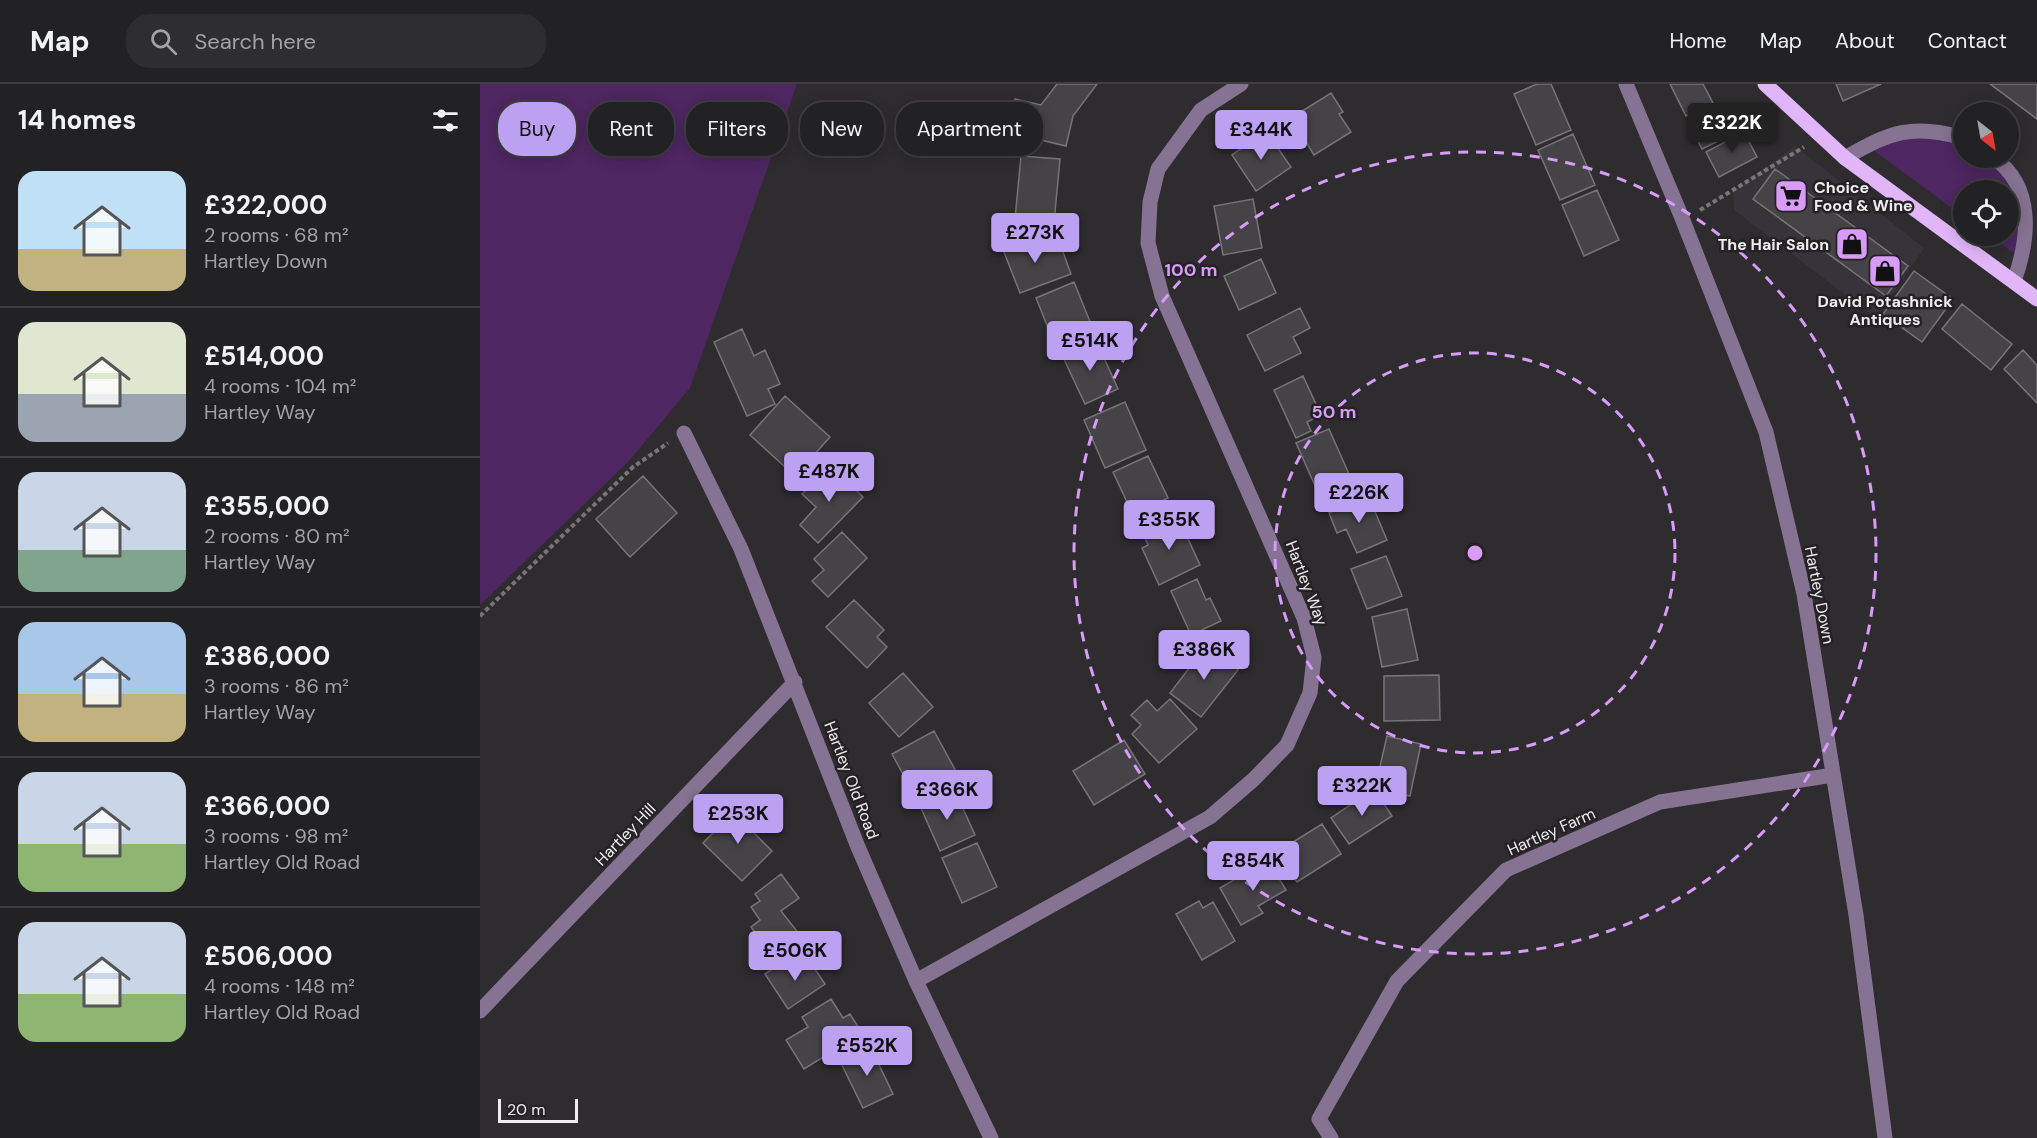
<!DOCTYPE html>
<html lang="en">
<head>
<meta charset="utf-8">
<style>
	:root { --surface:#222123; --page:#2e2e30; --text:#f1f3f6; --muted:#a2a3a6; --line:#3f3e41; --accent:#bca0f2 }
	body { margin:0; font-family:"DM Sans",sans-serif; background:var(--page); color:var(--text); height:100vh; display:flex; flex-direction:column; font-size:22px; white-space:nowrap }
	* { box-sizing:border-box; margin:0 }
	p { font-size:20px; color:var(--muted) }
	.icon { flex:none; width:33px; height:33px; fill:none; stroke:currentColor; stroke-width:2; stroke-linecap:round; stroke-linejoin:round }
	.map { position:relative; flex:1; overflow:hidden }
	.panel { display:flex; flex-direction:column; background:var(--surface); width:480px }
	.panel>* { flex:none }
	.banner { position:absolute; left:18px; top:18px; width:570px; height:54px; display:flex; gap:12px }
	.needle { width:39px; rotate:149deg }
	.controls { position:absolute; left:1473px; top:18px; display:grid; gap:12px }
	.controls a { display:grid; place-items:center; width:66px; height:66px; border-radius:50%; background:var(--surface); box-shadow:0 3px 15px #0003,0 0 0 2px var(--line); font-size:30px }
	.scale { position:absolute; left:18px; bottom:15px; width:80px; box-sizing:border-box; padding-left:6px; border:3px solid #eeedef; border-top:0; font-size:16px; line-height:21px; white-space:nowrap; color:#eeedef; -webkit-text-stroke:4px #242225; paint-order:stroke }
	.price { position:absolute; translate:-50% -51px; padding:0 14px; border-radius:6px; background:var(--accent); color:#111; font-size:20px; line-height:39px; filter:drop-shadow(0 2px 3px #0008) }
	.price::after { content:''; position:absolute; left:50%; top:36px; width:18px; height:14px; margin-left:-9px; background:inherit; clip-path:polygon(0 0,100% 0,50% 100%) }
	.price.selected { background:#222; color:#fff }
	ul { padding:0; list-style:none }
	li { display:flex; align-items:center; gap:18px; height:150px; padding:0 18px }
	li+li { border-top:2px solid var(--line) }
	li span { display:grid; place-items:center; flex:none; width:168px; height:120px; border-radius:18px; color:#555 }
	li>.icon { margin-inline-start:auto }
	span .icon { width:72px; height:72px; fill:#fffc; stroke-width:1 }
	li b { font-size:26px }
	h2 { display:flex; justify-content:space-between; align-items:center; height:72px; padding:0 18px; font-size:26px }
	.chip { padding:0 21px; border-radius:24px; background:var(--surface); box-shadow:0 3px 15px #0003,0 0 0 2px var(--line); font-size:21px; line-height:54px }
	.chip.selected { background:var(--accent); color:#111 }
	header { display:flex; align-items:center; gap:36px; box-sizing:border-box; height:84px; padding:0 30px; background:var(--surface); border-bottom:2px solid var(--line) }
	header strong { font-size:28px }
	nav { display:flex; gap:33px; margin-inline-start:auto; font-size:21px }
	.search { width:420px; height:54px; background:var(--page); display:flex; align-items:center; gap:15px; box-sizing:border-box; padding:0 21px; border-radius:24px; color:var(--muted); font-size:22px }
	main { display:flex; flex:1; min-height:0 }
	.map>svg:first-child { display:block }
</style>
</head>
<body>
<header>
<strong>Map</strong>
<div class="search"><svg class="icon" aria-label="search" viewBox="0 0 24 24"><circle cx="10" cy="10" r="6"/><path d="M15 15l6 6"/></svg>Search here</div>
<nav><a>Home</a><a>Map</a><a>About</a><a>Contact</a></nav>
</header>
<main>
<section class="panel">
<h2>14 homes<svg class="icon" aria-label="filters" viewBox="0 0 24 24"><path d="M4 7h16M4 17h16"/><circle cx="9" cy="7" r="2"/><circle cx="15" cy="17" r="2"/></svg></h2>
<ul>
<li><span style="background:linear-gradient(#bfe0f5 65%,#c2b280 0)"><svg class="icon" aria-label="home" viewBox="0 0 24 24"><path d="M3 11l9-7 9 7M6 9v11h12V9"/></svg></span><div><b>£322,000</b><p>2 rooms · 68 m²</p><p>Hartley Down</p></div></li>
<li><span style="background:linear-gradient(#dfe7d0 60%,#9aa5b1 0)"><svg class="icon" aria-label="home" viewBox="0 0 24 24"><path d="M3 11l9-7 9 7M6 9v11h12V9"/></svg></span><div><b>£514,000</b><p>4 rooms · 104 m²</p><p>Hartley Way</p></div></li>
<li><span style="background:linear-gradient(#c9d6e8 65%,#7fa58c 0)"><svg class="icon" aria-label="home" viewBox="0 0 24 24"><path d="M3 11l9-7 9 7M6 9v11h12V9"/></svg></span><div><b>£355,000</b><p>2 rooms · 80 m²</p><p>Hartley Way</p></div></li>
<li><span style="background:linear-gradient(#a9c7e8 60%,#c2b280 0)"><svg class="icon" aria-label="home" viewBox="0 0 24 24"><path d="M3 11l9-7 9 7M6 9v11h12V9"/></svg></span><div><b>£386,000</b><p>3 rooms · 86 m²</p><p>Hartley Way</p></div></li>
<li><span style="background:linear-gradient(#c9d6e8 60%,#8fb573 0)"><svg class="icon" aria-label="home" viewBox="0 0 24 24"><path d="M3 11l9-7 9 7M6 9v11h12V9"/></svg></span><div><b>£366,000</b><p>3 rooms · 98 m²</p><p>Hartley Old Road</p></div></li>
<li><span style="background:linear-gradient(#c9d6e8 60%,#8fb573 0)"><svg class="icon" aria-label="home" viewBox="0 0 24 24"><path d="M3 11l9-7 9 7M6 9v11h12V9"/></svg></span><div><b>£506,000</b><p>4 rooms · 148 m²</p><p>Hartley Old Road</p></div></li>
</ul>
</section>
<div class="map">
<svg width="1557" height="1054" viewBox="0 0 1557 1054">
	<rect width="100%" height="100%" fill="#2e2c2f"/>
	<path fill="#38333b" d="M1315,62L1444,164L1396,234L1254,126L1253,106Z"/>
	<path fill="#4e2661" d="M0,0H317L210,304L149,377L0,521Z
		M1456,54L1483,61L1484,74H1505C1538,97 1538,134 1537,171L1510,152H1528V106H1484L1483,132L1393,66L1413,55Z"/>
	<path fill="#454347" stroke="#767478" stroke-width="1.5" d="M577,0H617L593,32L586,62L527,48L535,15L561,21Z
		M1057,0H1071L1091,46L1056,61L1034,10Z
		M1190,0H1223L1233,19L1206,32Z
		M1356,0H1401L1363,17Z
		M1510,0H1557V35Z
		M851,9L863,28L859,30L871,48L834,71L811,34Z
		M1248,20L1261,46L1222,65L1209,40Z
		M786,47L811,83L776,107L752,71Z
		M1264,48L1277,73L1239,93L1226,68Z
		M1093,50L1115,101L1080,116L1058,66Z
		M541,72L580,75L574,139L535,135Z
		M1295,85L1428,182L1406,212L1273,115Z
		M1117,106L1139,156L1104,172L1082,121Z
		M773,115L782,164L743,171L734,122Z
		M550,153L556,169L580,160L591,190L540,209L522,163Z
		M781,175L796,209L759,226L744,192Z
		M1434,187L1473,215L1442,258L1403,230Z
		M594,198L613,245L575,261L556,214Z
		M1482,220L1532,260L1511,286L1462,245Z
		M820,224L830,244L813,253L821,269L785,287L767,251Z
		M262,245L274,272L285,266L300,300L288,305L295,320L267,332L234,258Z
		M616,256L638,305L605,320L582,271Z
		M1543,266L1557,281V319L1524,285Z
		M823,292L841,331L827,338L831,347L816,354L794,306Z
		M305,312L350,353L315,392L270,351Z
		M645,318L666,366L625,384L604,336Z
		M849,345L873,399L840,413L816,359Z
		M668,372L688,414L653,431L633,388Z
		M351,381L383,413L338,459L320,441L336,423L322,410Z
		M163,392L197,429L150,473L116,435Z
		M888,411L907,456L877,469L866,445L857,449L849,429Z
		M698,433L720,481L679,501L662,464L668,461L663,449Z
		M362,448L387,474L348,513L332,497L344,486L334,475Z
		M906,472L922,512L887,525L871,485Z
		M717,495L726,516L730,514L741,537L711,551L691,507Z
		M374,516L404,546L397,553L407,563L387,584L346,543Z
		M927,525L938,576L902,583L892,533Z
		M726,562L758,586L721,633L690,609Z
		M423,589L453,623L419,653L389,619Z
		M959,591L960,636L904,637V592Z
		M690,615L717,645L679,679L652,650L661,641L651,631L667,616L677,627Z
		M454,647L478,691L436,714L412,670Z
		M907,652L941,660L930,712L895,704Z
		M644,656L665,690L614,721L593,687Z
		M894,705L912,732L869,760L851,734Z
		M475,707L495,751L460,767L440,722Z
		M257,725L278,745L274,749L292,767L262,797L223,759Z
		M842,740L861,770L817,798L797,768Z
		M497,759L517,803L482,819L462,774Z
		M788,776L806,806L778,822L783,829L761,841L740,804Z
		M301,790L319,814L301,827L320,851L293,872L271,843L280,836L271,823L280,817L275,810Z
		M719,817L723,824L733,818L755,857L722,876L696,830Z
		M329,876L345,900L308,925L285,890L304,877L312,888Z
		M351,915L363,934L370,930L382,949L324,985L306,956L328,943L322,933Z
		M390,962L413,1010L383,1024L360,977Z"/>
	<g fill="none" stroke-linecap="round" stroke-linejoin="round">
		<path stroke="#777578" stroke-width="4" stroke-dasharray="4.5 3" stroke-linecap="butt" d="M1220,126L1324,63
			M0,532L153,383L188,359"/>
		<path stroke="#867292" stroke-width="15" d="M1146,0L1202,134L1286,348L1324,510L1376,831L1405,1054
			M1365,74C1410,48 1432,39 1484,54
			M1514,74C1555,103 1549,156 1534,197
			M204,349L261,465L378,763L436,897L511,1054
			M436,897L730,733L774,695L807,661L830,609L834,573L824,534L682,212L668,159L670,118L678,85L721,26L761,0
			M0,927L315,598
			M851,1054L839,1035L917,897L1026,786L1180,718L1353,691"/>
		<path stroke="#e1b6f9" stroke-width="15" d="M1285,0L1365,74L1557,215"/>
	</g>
	<g fill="none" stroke="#d89bf8" stroke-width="3" stroke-dasharray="10 8">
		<circle cx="995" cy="469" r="200"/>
		<circle cx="995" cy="469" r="401"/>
	</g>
	<defs>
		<symbol id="supermarket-square" viewBox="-11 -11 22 22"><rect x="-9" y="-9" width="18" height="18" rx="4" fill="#d89bf8" stroke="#242225"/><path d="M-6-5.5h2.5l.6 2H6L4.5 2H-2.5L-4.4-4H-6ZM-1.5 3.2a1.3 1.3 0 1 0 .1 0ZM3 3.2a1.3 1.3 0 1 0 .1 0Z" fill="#111"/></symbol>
		<symbol id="shop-square" viewBox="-11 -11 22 22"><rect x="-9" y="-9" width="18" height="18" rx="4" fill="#d89bf8" stroke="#242225"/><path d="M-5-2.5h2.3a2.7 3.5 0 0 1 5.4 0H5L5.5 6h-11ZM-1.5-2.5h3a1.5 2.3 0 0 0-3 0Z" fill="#111"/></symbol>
	</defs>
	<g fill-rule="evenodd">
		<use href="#supermarket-square" x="1292" y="93" width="38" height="38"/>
		<use href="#shop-square" x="1353" y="141" width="38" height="38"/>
		<use href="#shop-square" x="1386" y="168" width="38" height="38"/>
	</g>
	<g text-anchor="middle" stroke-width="5" stroke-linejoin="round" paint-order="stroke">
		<g font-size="16" font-weight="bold" fill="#eeedef" stroke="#242225" text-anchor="start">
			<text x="1334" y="109">Choice<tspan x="1334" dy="18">Food &amp; Wine</tspan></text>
			<text x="1349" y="166" text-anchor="end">The Hair Salon</text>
			<text x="1405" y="223" text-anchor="middle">David Potashnick<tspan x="1405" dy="18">Antiques</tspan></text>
		</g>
		<g font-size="16" fill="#eeedef" stroke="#242225">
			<text transform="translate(827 499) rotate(69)" y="6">Hartley Way</text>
			<text transform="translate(1340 511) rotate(79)" y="6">Hartley Down</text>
			<text transform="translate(372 696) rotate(69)" y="6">Hartley Old Road</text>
			<text transform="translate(1071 747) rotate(-24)" y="6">Hartley Farm</text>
			<text transform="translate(145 750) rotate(-46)" y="6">Hartley Hill</text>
		</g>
	</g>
	<circle cx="995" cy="469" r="9" fill="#d89bf8" stroke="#242225" stroke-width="3"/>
	<g font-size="18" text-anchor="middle" font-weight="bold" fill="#d89bf8" stroke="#242225" stroke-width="5" stroke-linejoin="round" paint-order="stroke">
		<text x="711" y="192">100 m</text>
		<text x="854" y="334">50 m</text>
	</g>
</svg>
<div class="controls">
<a><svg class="needle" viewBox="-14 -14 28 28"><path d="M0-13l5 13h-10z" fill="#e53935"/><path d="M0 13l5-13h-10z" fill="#a2a3a6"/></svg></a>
<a><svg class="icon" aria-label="locate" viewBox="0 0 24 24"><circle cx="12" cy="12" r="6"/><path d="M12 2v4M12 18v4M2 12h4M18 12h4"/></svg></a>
</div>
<div class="scale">20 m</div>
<b class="price selected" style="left:1252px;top:70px">£322K</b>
<b class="price" style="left:781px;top:77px">£344K</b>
<b class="price" style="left:555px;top:180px">£273K</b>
<b class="price" style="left:610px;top:288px">£514K</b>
<b class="price" style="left:349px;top:419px">£487K</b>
<b class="price" style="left:879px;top:440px">£226K</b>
<b class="price" style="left:689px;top:467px">£355K</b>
<b class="price" style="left:724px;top:597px">£386K</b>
<b class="price" style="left:882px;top:733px">£322K</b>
<b class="price" style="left:467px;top:737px">£366K</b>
<b class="price" style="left:258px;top:761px">£253K</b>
<b class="price" style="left:773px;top:808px">£854K</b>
<b class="price" style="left:315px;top:898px">£506K</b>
<b class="price" style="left:387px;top:993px">£552K</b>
<div class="banner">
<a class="chip selected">Buy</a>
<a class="chip">Rent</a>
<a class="chip">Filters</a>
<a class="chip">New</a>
<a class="chip">Apartment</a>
</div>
</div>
</main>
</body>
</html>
